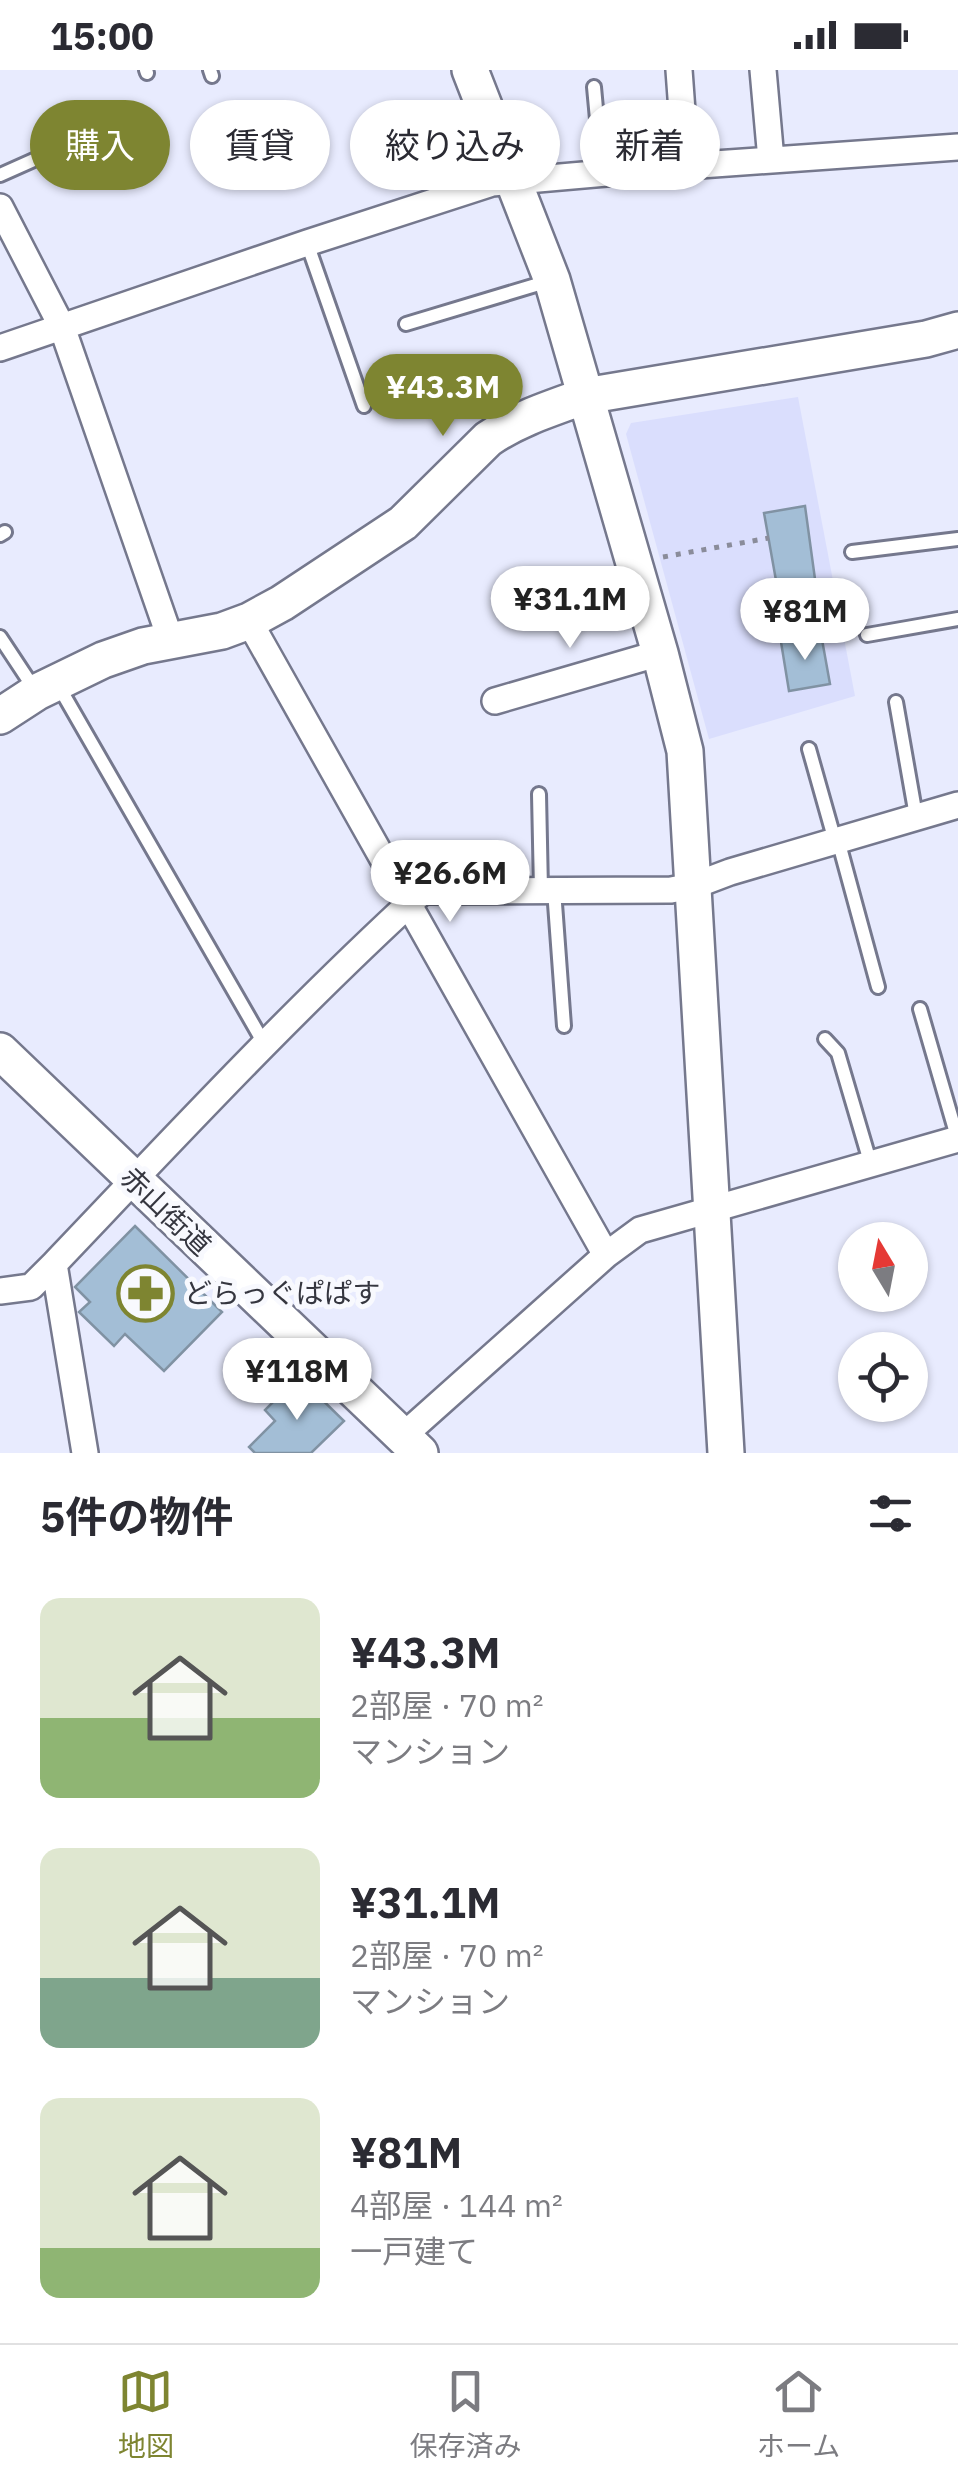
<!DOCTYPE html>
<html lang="ja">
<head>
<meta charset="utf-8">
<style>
	:root { --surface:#fff; --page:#f7f7f7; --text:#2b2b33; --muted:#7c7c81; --line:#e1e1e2; --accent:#7e8531 }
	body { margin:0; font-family:"IBM Plex Sans","Noto Sans JP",sans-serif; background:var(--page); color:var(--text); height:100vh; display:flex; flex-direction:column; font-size:38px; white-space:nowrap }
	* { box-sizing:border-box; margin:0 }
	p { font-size:32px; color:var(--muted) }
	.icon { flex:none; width:55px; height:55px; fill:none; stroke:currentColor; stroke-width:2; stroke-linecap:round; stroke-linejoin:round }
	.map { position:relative; height:1383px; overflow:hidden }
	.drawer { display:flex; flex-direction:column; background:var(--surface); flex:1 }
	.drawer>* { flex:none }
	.top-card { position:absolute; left:30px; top:30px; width:900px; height:90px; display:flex; gap:20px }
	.needle { width:65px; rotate:350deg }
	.tools { position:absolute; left:838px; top:1152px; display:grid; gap:20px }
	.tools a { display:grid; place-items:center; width:90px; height:90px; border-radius:50%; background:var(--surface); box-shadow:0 2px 8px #0004; font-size:50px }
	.price { position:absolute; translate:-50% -85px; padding:0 22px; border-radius:35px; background:#fff; color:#222; font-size:32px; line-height:65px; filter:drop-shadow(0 2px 5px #0008) }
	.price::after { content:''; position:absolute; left:50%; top:60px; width:30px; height:22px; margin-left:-15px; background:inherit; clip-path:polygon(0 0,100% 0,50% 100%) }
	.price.on { background:var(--accent); color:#fff }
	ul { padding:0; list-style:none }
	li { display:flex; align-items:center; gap:30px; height:250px; padding:0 40px }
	li span { display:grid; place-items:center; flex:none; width:280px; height:200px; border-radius:20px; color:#555 }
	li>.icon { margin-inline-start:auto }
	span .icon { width:120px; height:120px; fill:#fffc; stroke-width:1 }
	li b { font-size:42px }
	h2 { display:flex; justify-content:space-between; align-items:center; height:120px; padding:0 40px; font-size:42px }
	.pill { padding:0 35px; border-radius:45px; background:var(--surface); box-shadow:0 2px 8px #0004; font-size:35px; line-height:90px }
	.pill.on { background:var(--accent); color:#fff }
	.status { display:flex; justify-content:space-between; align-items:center; height:70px; padding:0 50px; background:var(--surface); direction:ltr }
	.status svg { height:28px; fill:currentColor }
	.dock { display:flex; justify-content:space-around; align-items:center; height:140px; border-top:2px solid var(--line); background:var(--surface); font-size:28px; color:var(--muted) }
	.dock a { display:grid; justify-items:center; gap:5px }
	.dock .on { color:var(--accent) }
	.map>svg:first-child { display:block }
</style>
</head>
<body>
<div class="status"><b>15:00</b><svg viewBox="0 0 49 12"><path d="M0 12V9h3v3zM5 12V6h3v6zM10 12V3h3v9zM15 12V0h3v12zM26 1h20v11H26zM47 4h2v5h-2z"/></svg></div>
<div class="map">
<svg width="958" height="1383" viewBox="0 0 958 1383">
	<rect width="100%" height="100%" fill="#e8ebfe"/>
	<path fill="#dadefd" d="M798,327L855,626L709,669L626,364L631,353Z"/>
	<path fill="#a3bed6" stroke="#8092a3" stroke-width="2.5" d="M805,436L815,509L777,516L764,443Z
		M821,564L830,614L789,621L781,572Z
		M135,1156L222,1242L164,1301L125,1264L114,1276L79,1242L90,1232L75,1217Z
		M303,1311L344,1351L311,1383H255L249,1377L275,1351L265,1340L291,1314L295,1318Z"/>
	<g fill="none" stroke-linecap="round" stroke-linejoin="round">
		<defs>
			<path id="lane" d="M146,0L147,3
				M210,0L212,6
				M594,17L602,103
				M0,105L101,60
				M307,173L364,336
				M406,254L549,211
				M0,465L5,462
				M852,482L958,469
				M867,565L958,549
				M0,567L35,620
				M58,615L265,975
				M896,632L916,746
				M809,679L835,771
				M539,724L541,820
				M838,770L878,917
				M554,820L564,956
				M920,939L958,1070
				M825,969L838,983L871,1095"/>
			<path id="street" d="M679,0L686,96
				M763,0L771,90
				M0,137L62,257L171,571
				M0,278L307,173L492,113L686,96L958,77
				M249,551L606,1185
				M495,631L660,583
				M0,1221L31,1217L54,1194
				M403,1366L606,1185L640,1160L958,1069
				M85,1383L54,1194C174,1068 294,939 423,821L671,820L693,816L730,802L958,735"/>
			<path id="secondary" d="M470,0L552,210L660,583L685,681L726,1383
				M0,646L37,622L103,590L143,576L222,561L249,551L282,533L403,453L488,369C517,349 552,338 585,326L926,269L958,260
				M0,981L420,1383"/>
		</defs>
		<use href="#lane" stroke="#75788d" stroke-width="18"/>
		<use href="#street" stroke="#75788d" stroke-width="30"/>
		<use href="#secondary" stroke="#75788d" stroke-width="40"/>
		<path stroke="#8a8c9a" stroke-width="5" stroke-dasharray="5 8" stroke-linecap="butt" d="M663,487L769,468"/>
		<use href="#lane" stroke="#fff" stroke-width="12"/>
		<use href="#street" stroke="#fff" stroke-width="25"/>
		<use href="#secondary" stroke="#fff" stroke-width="35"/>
	</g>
	<defs>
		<symbol id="pharmacy-ring" viewBox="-11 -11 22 22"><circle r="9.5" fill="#f8f9fe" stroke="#7e8531" stroke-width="1.5"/><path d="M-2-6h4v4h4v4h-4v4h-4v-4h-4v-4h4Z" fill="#7e8531"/></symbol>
	</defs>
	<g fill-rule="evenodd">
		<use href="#pharmacy-ring" x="114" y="1192" width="63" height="63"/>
	</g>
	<g text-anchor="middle" stroke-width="10" stroke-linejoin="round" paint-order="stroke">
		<g font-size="28" fill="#35363f" stroke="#f8f9fe">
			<text transform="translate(166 1141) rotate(44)" y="10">赤山街道</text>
		</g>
		<g font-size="28" fill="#35363f" stroke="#f8f9fe" text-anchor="start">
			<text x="184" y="1233">どらっぐぱぱす</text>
		</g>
	</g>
</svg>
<div class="tools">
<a><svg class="needle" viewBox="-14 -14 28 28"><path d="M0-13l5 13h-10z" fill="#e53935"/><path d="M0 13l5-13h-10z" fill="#7c7c81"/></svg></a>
<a><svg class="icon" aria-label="locate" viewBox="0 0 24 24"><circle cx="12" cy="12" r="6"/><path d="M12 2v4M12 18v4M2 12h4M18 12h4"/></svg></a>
</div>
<b class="price on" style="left:443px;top:369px">¥43.3M</b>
<b class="price" style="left:570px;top:581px">¥31.1M</b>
<b class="price" style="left:805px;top:593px">¥81M</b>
<b class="price" style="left:450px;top:855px">¥26.6M</b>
<b class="price" style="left:297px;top:1353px">¥118M</b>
<div class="top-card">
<a class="pill on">購入</a>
<a class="pill">賃貸</a>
<a class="pill">絞り込み</a>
<a class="pill">新着</a>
</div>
</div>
<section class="drawer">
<h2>5件の物件<svg class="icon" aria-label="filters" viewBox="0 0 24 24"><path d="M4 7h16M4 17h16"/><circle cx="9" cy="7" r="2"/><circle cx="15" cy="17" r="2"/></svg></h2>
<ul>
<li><span style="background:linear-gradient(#dfe7d0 60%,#8fb573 0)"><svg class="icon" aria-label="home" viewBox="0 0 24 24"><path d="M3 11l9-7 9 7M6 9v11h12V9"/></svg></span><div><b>¥43.3M</b><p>2部屋 · 70 m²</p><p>マンション</p></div></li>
<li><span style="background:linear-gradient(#dfe7d0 65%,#7fa58c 0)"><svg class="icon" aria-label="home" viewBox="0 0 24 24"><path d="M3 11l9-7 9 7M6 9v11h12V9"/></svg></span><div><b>¥31.1M</b><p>2部屋 · 70 m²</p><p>マンション</p></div></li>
<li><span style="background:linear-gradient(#dfe7d0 75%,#8fb573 0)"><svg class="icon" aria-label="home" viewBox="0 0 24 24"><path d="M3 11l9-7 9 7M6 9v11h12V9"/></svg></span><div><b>¥81M</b><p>4部屋 · 144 m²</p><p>一戸建て</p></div></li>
</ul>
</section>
<nav class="dock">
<a class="on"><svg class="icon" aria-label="map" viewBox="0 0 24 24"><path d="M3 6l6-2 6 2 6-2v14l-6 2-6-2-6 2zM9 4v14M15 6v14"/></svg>地図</a>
<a><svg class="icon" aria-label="saved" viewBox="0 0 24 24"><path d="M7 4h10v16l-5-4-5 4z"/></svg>保存済み</a>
<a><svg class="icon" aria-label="home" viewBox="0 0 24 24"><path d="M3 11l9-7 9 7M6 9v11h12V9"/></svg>ホーム</a>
</nav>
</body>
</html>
